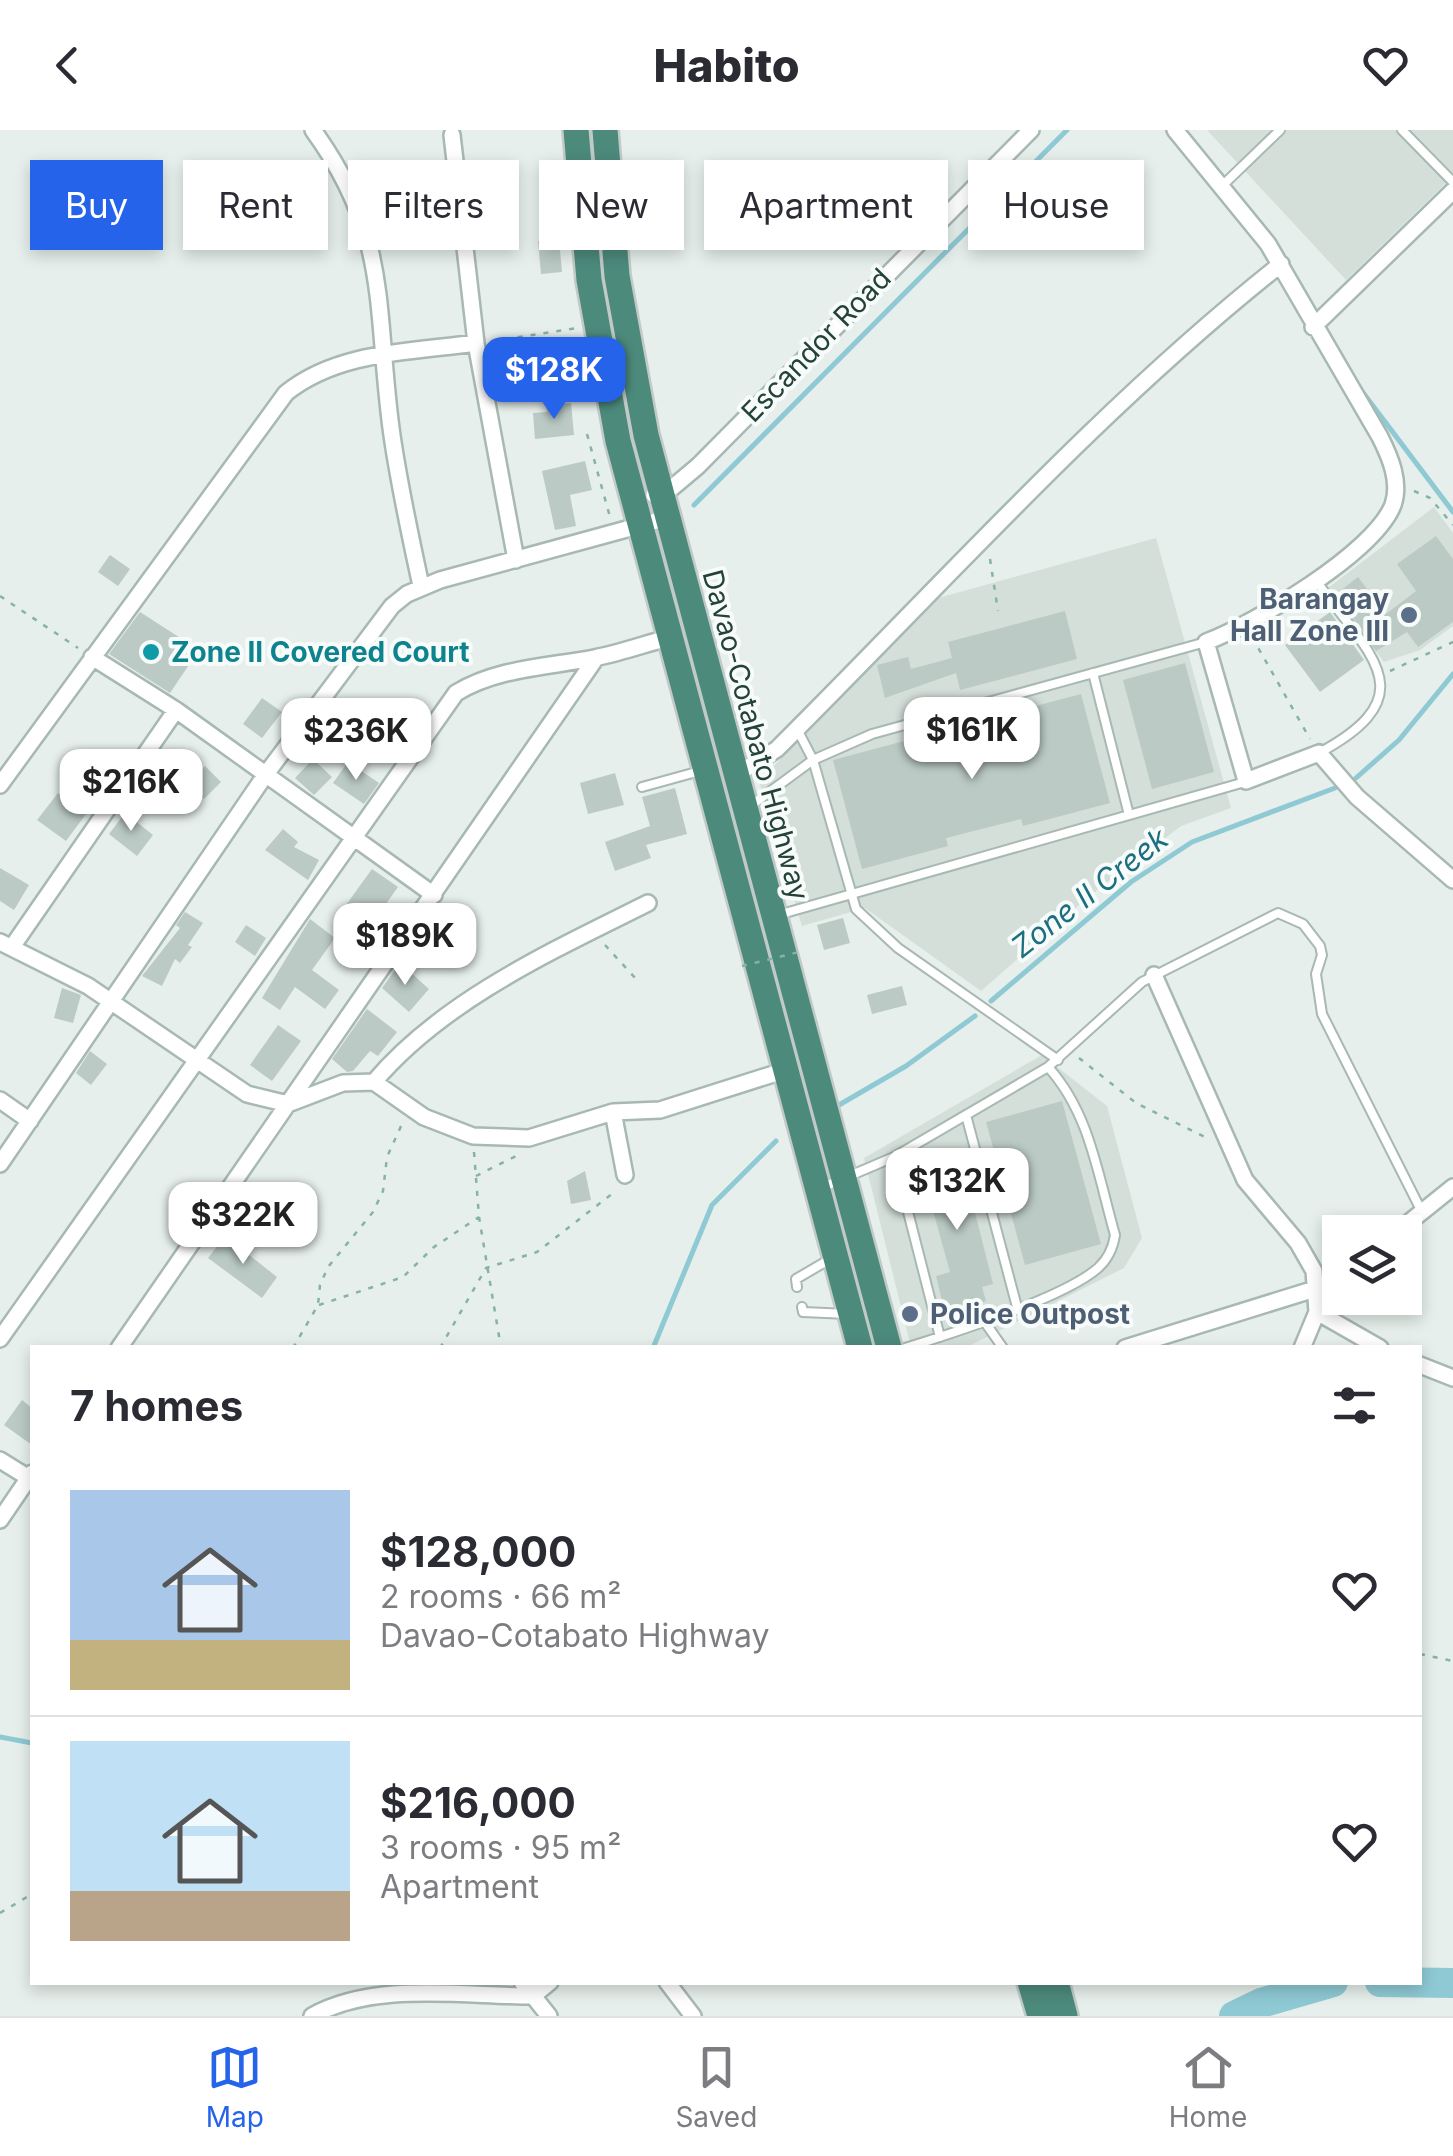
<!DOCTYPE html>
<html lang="en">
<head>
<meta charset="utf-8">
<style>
	:root { --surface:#fff; --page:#f7f7f7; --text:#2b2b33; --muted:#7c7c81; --line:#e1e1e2; --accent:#2563eb }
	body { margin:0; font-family:Inter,sans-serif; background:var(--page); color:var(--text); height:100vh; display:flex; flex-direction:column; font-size:38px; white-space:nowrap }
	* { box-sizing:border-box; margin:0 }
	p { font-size:32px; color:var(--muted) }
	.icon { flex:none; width:55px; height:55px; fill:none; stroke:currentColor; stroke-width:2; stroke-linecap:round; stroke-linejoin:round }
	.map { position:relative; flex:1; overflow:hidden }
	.sheet { position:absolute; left:30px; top:1215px; width:1392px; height:640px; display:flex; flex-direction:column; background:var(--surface); border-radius:0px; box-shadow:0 5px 15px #0003 }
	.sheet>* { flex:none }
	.guide { position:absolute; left:30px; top:30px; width:1395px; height:90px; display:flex; gap:20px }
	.tools { position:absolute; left:1322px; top:1085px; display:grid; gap:20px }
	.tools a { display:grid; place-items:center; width:100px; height:100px; border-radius:0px; background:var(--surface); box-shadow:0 5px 15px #0003; font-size:50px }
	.price { position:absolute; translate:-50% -85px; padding:0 22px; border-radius:20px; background:#fff; color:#222; font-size:32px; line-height:65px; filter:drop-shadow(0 2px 5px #0008) }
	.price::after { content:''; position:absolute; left:50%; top:60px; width:30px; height:22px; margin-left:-15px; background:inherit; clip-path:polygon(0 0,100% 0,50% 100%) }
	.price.selected { background:var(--accent); color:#fff }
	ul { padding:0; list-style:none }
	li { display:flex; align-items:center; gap:30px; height:250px; padding:0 40px }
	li+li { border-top:2px solid var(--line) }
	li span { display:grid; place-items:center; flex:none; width:280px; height:200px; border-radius:0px; color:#555 }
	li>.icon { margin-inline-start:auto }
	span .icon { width:120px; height:120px; fill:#fffc; stroke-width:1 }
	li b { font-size:42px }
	h2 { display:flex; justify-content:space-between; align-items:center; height:120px; padding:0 40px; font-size:42px }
	.tag { padding:0 35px; border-radius:0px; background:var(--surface); box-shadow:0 5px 15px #0003; font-size:35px; line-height:90px }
	.tag.selected { background:var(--accent); color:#fff }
	header { display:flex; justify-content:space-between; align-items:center; height:130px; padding:0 40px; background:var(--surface); font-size:45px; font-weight:800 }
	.tabs { display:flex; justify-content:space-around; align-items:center; height:140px; border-top:2px solid var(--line); background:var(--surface); font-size:28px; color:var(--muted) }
	.tabs a { display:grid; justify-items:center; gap:5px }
	.tabs .selected { color:var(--accent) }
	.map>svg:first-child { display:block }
</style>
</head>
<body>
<header><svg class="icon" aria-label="back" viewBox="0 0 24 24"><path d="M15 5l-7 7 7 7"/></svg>Habito<svg class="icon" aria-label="heart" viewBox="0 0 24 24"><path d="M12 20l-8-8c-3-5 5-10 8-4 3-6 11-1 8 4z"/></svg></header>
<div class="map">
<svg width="1453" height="1886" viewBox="0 0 1453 1886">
	<rect width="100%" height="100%" fill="#e6efeb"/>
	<path fill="#d4dfda" d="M1207,0H1453V46L1346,150Z
		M1434,377L1453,403V496L1420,520L1384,532L1328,458Z
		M1156,408L1231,678L1181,696L1088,767L981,861L865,778L802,796L759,651L938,468Z
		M1042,925L1107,976L1142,1108L1124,1138L967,1217H911L864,1028Z"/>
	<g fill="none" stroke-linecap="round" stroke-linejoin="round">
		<path stroke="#8ec9d4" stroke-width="5" d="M1358,256L1453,382
			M694,375L1067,0
			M1356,648L1399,610L1453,544
			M991,871L1131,752L1192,712L1335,658
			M839,975L906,936L975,886
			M653,1218L712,1075L776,1011
			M0,1607L32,1613"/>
		<path stroke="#8ec9d4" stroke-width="30" d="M1380,1852L1453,1853
			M1234,1886L1261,1873L1333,1852"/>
	</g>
	<path fill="#bbcac4" d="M559,109L562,142L541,144L538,111Z
		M571,273L574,305L535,309L533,283L547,282L546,275Z
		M585,331L592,360L570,365L576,396L555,400L542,341Z
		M1436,406L1453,429V492L1418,517L1407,502L1376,521L1336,464L1358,447L1386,484L1416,461L1397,434Z
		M110,425L130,439L118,456L98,442Z
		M1065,481L1077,529L960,560L956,543L885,568L877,535L908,527L911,539L952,528L948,512Z
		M140,482L199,520L170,563L109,524Z
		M1330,482L1364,530L1320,562L1285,515Z
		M1185,533L1214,642L1152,659L1123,550Z
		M1081,564L1110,673L1023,696L1021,689L946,708L948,716L862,739L833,630L919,607L923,622L998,602L994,587Z
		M262,568L282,582L262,608L243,594Z
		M313,629L332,647L314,665L295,648Z
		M348,632L379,653L364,674L333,653Z
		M205,636L221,652L204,669L188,653Z
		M615,643L624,675L588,684L580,653Z
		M675,658L687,704L646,715L651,728L615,741L605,712L650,696L642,667Z
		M58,663L86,684L66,711L37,690Z
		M125,683L153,705L137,726L109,704Z
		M283,699L298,712L294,717L319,730L308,750L265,720Z
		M0,738L29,755L14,780L0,771Z
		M372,739L398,757L368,799L384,811L368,832L335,808L355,782L346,775Z
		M185,782L203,793L188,815L192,817L180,833L175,829L162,856L142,846L180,798L176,795Z
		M843,788L850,813L824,820L817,795Z
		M310,789L335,808L312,840L339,860L325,879L295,857L280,880L262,868Z
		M246,795L266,808L255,826L235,812Z
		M400,833L429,859L409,882L382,858Z
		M902,856L907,875L872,884L867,865Z
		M62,858L81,865L73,893L54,888Z
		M367,879L397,902L378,926L370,921L353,941L347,942L332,929Z
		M278,895L301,911L272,951L250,935Z
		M90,921L107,934L91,955L76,943Z
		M1062,971L1101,1114L1025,1135L986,992Z
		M959,1019L993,1154L982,1157L986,1171L946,1187L936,1146L950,1142L919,1030Z
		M585,1041L591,1070L571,1074L567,1051Z
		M225,1106L277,1147L262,1168L208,1128Z
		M22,1270L32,1278V1315L4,1295Z"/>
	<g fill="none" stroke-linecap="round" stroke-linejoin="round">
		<defs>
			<path id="service" d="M1402,0L1453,52
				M1223,55L1280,0
				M1315,449C1369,526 1428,564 1319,623
				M1093,543L1129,685
				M797,599L813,630L856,779L898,818L1058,930
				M642,657L700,641
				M749,677L813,630L872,604L1206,512
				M778,785L1245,652
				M966,985L1017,1177
				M894,1027L940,1207
				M821,1058L894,1027L1048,937L1142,852L1278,783L1303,794L1320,816L1322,825L1316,844L1322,884L1422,1082
				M797,1157L796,1149L832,1128
				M802,1177L803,1182L848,1184
				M984,1191L1003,1218
				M905,1218C950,1204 1065,1167 1098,1138C1108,1129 1113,1118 1115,1105C1098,1046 1090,983 1048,937"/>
			<path id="minor" d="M313,0C390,106 375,177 391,298C398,351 410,404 421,456
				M1175,0L1268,114L1380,307C1390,327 1401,352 1393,375C1374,423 1254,494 1206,512L1246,651L1319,623L1357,667L1453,750
				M452,5L476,213L516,430
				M1313,197L1453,61
				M654,365L673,357L698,336L1031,0
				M92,527L176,580L434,765
				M736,645L777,619C942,455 1098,279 1281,134
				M0,655L286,263C338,221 411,222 476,213
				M0,812L88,856L247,964L288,974L343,953L374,952L424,987L473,1006L529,1008L613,982L660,980L786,940
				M12,817L176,580
				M1154,845L1245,1050L1298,1113L1314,1141L1317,1182L1302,1218
				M374,952C443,870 554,820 648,773
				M0,970L30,991
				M613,982L625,1045
				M0,1034L266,644L392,476L407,464L440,450L667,388
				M1397,1102L1453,1057
				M1317,1182L1380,1218
				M0,1209L456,563C497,538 547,537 594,528C620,523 645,514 671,507
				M119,1218L596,528
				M1125,1218L1318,1158L1340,1145
				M1420,1235L1453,1248
				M0,1330L29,1348
				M0,1390L32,1343
				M522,1852L549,1886
				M667,1852L693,1886
				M312,1886C375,1851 462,1866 533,1866L550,1852"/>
			<path id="trunk" d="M576,0L589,150L618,311L860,1218
				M605,0L617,146L646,305L889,1218
				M1030,1852L1040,1886
				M1056,1852L1065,1886"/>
		</defs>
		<use href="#service" stroke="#a8b8b2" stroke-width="12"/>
		<use href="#minor" stroke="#a8b8b2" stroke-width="20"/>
		<use href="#trunk" stroke="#c2cac8" stroke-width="30"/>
		<path stroke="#86b3a5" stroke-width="2.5" stroke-dasharray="5 8" stroke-linecap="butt" d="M492,211L578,198
			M587,304L610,387
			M1414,361L1430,368L1453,395
			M990,429L998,481
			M0,466L78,518
			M1252,507L1310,609
			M1390,541L1453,512
			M605,815L637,850
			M1079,928L1136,973L1207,1008
			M474,1022L479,1087L501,1218
			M476,1046L518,1025
			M319,1175L403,1147L434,1117L479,1087
			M293,1218L318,1175L320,1155L328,1137L373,1082L383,1061L387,1027L402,994
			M440,1218L486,1138L537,1122L617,1060
			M1420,1524L1453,1531
			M0,1783L32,1764"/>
		<use href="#service" stroke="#fff" stroke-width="8"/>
		<use href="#minor" stroke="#fff" stroke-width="15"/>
		<use href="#trunk" stroke="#4c8a7c" stroke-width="25"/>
		<path stroke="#86b3a5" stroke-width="2.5" stroke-dasharray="5 8" stroke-linecap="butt" d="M742,836L799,822"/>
	</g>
	<g fill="#5c6f8a" stroke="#f7fbf9" stroke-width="4">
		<circle cx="1409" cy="485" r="10"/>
		<circle cx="910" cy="1184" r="10"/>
	</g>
	<circle fill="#0f9aa8" stroke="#f7fbf9" stroke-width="4" cx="151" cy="522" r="10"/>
	<g text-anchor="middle" stroke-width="8" stroke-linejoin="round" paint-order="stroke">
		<g font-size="28" fill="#24423a" stroke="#f7fbf9">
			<text transform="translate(816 215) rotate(-46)" y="10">Escandor Road</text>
			<text transform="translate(756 605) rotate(75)" y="10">Davao-Cotabato Highway</text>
		</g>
		<g font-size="28" font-weight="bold" fill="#4e5e75" stroke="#f7fbf9" text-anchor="end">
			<text x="1389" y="479">Barangay<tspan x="1389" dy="32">Hall Zone III</tspan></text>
			<text x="930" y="1194" text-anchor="start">Police Outpost</text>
		</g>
		<g font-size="28" font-weight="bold" fill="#0d838f" stroke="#f7fbf9" text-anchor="start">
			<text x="171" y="532">Zone II Covered Court</text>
		</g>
		<g font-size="30" font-style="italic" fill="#1c6f80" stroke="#f7fbf9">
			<text transform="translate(1090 763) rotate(-38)" y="10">Zone Ⅱ Creek</text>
		</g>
	</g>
</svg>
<div class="tools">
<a><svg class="icon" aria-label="layers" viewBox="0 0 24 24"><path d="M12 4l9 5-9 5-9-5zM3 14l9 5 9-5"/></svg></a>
</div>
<b class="price selected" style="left:554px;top:292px">$128K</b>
<b class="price" style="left:972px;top:652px">$161K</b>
<b class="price" style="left:356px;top:653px">$236K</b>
<b class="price" style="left:131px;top:704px">$216K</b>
<b class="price" style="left:405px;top:858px">$189K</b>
<b class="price" style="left:957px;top:1103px">$132K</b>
<b class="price" style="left:243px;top:1137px">$322K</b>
<div class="guide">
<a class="tag selected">Buy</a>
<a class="tag">Rent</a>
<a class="tag">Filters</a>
<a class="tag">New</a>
<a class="tag">Apartment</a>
<a class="tag">House</a>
</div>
<section class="sheet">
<h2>7 homes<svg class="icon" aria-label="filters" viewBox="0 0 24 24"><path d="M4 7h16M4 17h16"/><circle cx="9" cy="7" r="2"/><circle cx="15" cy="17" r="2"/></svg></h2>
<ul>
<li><span style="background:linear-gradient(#a9c7e8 75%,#c2b280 0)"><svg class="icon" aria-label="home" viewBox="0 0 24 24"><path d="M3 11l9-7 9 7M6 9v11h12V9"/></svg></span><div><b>$128,000</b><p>2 rooms · 66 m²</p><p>Davao-Cotabato Highway</p></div><svg class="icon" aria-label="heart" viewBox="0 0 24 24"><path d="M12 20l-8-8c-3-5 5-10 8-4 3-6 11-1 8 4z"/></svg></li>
<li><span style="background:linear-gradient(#bfe0f5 75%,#b9a48a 0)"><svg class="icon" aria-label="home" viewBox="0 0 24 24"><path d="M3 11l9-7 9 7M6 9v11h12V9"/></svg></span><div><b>$216,000</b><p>3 rooms · 95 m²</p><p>Apartment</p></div><svg class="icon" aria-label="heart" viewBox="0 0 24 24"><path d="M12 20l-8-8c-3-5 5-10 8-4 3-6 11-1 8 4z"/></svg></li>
</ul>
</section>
</div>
<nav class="tabs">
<a class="selected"><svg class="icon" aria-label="map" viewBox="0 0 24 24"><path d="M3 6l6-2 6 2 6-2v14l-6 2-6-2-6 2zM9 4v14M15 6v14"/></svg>Map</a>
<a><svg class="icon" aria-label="saved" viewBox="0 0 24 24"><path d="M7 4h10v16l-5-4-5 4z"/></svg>Saved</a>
<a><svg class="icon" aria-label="home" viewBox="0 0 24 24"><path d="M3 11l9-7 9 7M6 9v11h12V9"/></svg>Home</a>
</nav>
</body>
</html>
